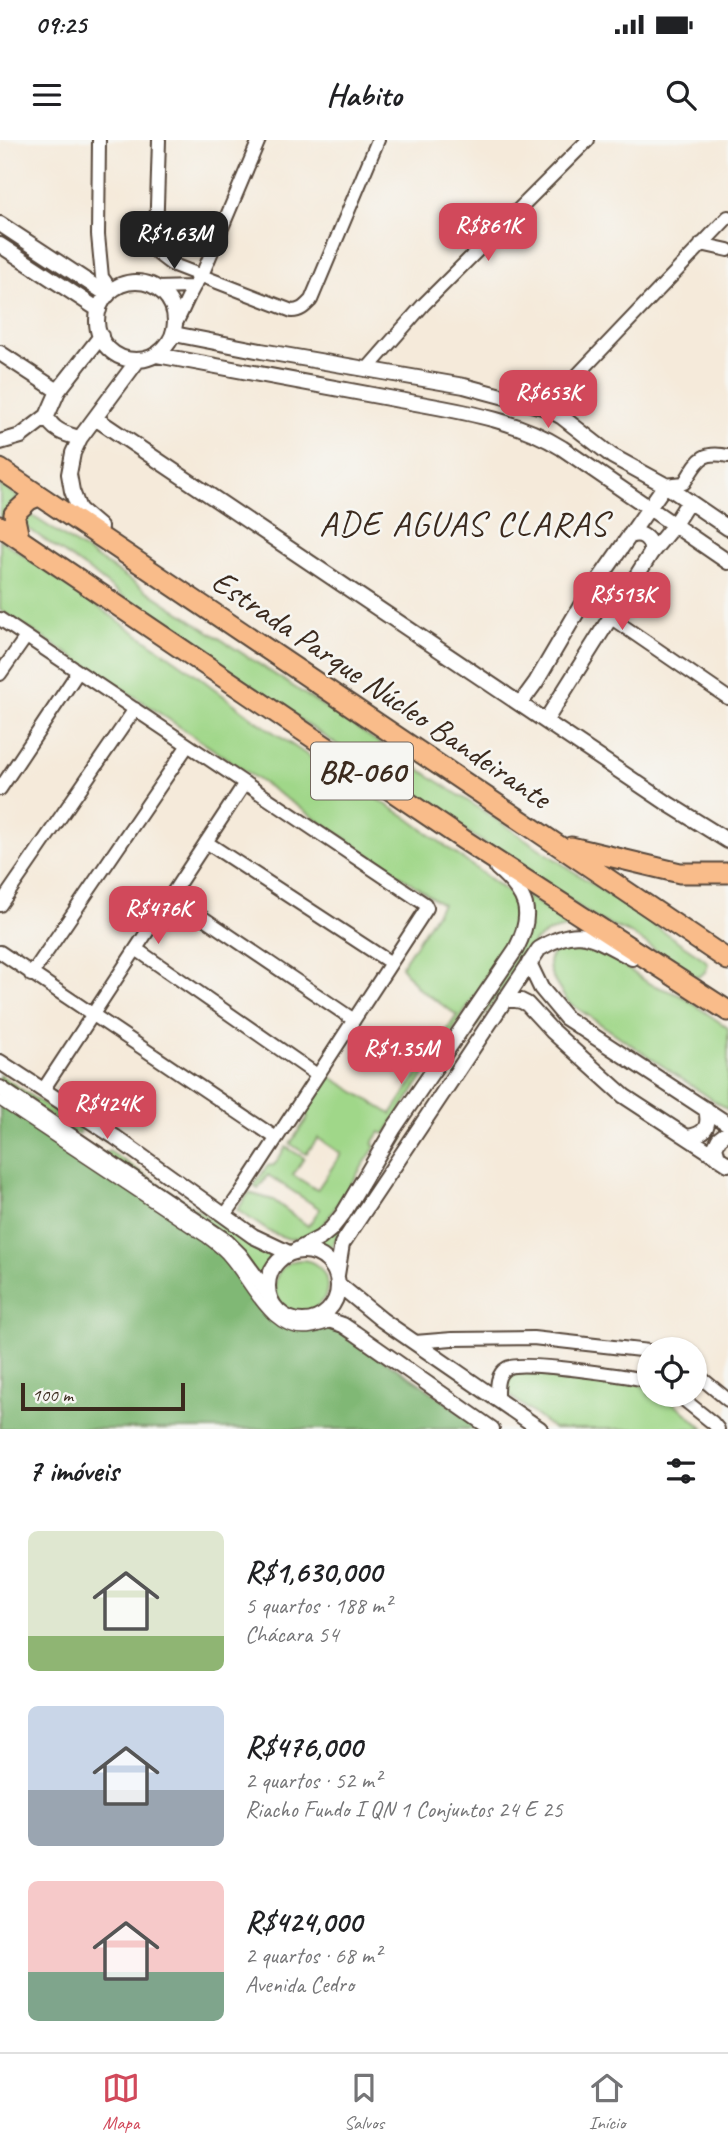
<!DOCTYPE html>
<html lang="pt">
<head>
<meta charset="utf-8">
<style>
	:root { --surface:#fff; --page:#f6f6f6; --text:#202124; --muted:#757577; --line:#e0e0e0; --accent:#d1495b }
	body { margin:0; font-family:Caveat,sans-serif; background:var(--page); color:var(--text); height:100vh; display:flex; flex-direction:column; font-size:26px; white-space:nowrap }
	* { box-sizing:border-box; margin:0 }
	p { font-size:23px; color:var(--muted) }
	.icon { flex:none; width:38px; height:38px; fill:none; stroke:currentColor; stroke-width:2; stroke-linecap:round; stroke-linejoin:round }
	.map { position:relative; height:1289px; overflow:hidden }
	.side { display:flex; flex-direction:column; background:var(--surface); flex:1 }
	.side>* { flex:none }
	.fabs { position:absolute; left:637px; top:1197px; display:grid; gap:14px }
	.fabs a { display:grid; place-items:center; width:70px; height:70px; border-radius:50%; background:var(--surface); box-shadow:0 2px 5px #0004; font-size:35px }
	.scale { position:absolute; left:21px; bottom:18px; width:164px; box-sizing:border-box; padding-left:7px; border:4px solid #3b2a1e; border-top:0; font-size:19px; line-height:24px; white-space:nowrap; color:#3b2a1e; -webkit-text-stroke:5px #f6f6f2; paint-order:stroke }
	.price { position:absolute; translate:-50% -60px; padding:0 16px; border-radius:14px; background:var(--accent); color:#fff; font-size:23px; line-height:46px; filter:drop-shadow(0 2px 4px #0008) }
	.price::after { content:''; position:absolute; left:50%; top:42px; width:21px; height:16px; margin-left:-10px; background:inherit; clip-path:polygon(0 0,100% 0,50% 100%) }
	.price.active { background:#222; color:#fff }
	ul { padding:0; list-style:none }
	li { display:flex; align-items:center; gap:21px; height:175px; padding:0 28px }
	li span { display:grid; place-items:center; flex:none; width:196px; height:140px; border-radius:10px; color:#555 }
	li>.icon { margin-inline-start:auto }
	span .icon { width:84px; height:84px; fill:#fffc; stroke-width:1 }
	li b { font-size:30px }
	h2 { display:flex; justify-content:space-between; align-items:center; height:84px; padding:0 28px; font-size:30px }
	.status { display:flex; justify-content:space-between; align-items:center; height:49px; padding:0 35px; background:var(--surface); direction:ltr }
	.status svg { height:19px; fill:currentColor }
	header { display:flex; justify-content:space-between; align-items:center; height:91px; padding:0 28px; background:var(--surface); font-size:32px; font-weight:700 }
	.menu { display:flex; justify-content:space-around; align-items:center; height:98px; border-top:2px solid var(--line); background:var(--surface); font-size:19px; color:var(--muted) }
	.menu a { display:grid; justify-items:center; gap:4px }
	.menu .active { color:var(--accent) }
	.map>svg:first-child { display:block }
</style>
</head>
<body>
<div class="status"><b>09:25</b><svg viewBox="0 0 49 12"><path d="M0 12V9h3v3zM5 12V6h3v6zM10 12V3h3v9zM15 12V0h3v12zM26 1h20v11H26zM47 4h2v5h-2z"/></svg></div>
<header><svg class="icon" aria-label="menu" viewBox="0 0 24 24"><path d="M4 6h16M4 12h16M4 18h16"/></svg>Habito<svg class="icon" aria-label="search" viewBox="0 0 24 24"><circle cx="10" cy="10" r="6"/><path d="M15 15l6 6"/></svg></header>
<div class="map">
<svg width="728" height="1289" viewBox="0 0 728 1289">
	<rect width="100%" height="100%" fill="#f6f6f2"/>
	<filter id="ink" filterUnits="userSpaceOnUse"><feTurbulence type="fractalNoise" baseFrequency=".0143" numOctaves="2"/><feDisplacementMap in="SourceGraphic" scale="14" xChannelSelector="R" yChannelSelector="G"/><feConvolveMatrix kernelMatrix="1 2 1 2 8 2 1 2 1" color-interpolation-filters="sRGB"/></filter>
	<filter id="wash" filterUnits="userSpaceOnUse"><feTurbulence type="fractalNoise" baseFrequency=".00686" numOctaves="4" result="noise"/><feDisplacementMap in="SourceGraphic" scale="28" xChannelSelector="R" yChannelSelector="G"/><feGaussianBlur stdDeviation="1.57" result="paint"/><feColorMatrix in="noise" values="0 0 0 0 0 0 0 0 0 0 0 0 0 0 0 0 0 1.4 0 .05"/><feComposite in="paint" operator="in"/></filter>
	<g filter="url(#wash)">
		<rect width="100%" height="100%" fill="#f5eada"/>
		<path fill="#a0d789" stroke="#6e8054" stroke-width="2" d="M0,345L19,357L8,366L5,379L0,376Z
			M28,373L497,680L704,819L708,824L705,832L699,837L694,836L630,793L599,780L163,488L94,434L26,387L23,374Z
			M0,399L194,533L251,577L329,630L405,676L510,754L516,766L511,797L449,897L385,994L380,992L373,1003L375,1007L327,1080L314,1093L300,1098L289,1099L270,1092L237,1070L249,1053L273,1060L308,1086L320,1069L268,1035L258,1049L254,1046L267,1026L274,1025L286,1007L304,1018L293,1035L317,1050L341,1014L318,998L306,1014L290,1004L308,977L302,970L326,934L391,974L457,875L418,848L401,827L442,764L143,562L0,470Z
			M527,756L572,786L547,793L535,801L422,966L416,967L512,820Z
			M576,803L594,806L650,844L682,856L728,888V970L568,862C550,836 533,812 576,803Z
			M0,935L80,989V993L77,994L0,943Z
			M401,993L404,998L326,1114L318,1109L310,1107L347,1072Z
			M109,1011L237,1096L277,1116L265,1129L263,1139L104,1014Z
			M275 1146a26 26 0 1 1 52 0a26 26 0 1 1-52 0Z
			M511,1230L636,1243L649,1248V1255C671,1255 688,1275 704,1289H554L505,1252C500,1243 505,1237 511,1230Z"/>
		<path fill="#80b875" stroke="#5e714a" stroke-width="2" d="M0,959L205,1097L257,1156L289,1185L337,1190L418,1242L483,1289H0Z"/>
	</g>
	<g filter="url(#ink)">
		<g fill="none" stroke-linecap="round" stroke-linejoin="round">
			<defs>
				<path id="pedestrian" d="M0,961L205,1097C213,1103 223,1110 229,1118C251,1143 271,1196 312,1188C319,1187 326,1184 333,1182"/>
				<path id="minor" d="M99,0L98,95L102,137L112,151
					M159,0L156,98L158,114L171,124L292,171C301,171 305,166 311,160L378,0
					M701,104L728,110
					M156,148L192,147
					M176,183C185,167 190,149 202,135L259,0
					M368,228L424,164L588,0
					M546,268L728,77
					M665,345L684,343C698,322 700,310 728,316
					M610,477L728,558
					M0,479L425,764L427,768L242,1051L225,1075
					M0,534L26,497
					M0,649L78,532
					M206,702L391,823
					M171,756L354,880
					M0,765L135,569
					M136,809L317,935
					M0,812L276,998
					M31,835L188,605
					M43,950L245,643
					M415,1202L452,1199L533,1198L649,1211
					M695,1233L728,1260
					M678,1255L713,1283L718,1289
					M497,1258C497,1247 496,1234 507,1228C522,1220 628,1236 649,1241"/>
				<path id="tertiary" d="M0,84L108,155
					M0,105L99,170
					M97 181a39 39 0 1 1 78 0a39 39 0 1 1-78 0Z
					M174,194L261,211L464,246L546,268L562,277L612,316L665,345L728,388
					M0,213L58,251
					M157,215C236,229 315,244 394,259C451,270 513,277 562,308L728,422
					M47,276C51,290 66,295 80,298
					M95,278L670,665L728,701
					M0,302L21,296L47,276L58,251L101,196
					M100,387L79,369L72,351L69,334L73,313L80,298L138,220
					M629,396C642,391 652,399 651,413
					M520,564L536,542L580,467L665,345
					M546,580L651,413L673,386L689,361
					M529,823L541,848L566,878L728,984
					M505,858L521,861L527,864L552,891L624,956L728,1024
					M0,922L115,997L253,1096L289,1113
					M0,948L226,1101L240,1115L269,1155
					M688,997C706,994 710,986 706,969
					M718,1017L715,1007L719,999L728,992
					M268 1146a35 35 0 1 1 70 0a35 35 0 1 1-70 0Z
					M295,1111L320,1098L331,1089L343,1074L394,988L516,809C535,772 527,754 497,728
					M337,1135L342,1104L539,809C580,783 593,798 632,818
					M338,1144L382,1180L540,1289
					M320,1177L343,1185L355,1193L492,1289"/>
				<path id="trunk" d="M0,329L728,820
					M0,386L464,700L728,871
					M19,398L14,374L29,360L39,356
					M571,707L680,733H728"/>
			</defs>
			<use href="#pedestrian" stroke="#57473a" stroke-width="12"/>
			<use href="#minor" stroke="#57473a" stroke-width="16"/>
			<use href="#tertiary" stroke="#57473a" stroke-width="18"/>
			<use href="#trunk" stroke="#57473a" stroke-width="23"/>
			<use href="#pedestrian" stroke="#fff" stroke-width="9"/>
			<use href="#minor" stroke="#fff" stroke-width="12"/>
			<use href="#tertiary" stroke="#fff" stroke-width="14"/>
			<use href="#trunk" stroke="#f9bc8a" stroke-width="19"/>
		</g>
	</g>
	<g text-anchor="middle" stroke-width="5" stroke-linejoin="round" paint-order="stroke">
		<rect fill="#f6f6f2" stroke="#73675e" stroke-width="2" x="311" y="602.5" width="102" height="57" rx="5"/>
		<g font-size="32" font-weight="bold" fill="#3b2a1e">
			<text x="362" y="642">BR-060</text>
		</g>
		<g font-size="33" fill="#3b2a1e" stroke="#f6f6f2">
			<text transform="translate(382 548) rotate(34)" y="12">Estrada Parque Núcleo Bandeirante</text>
		</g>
		<g font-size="35" letter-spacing="2" fill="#3b2a1e" stroke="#f6f6f2">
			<text x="464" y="395">ADE AGUAS CLARAS</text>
		</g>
	</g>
</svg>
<div class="fabs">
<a><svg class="icon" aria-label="locate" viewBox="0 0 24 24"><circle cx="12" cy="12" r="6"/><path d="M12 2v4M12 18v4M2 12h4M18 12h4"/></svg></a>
</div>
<div class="scale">100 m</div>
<b class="price" style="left:488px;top:123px">R$861K</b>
<b class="price active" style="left:174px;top:131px">R$1.63M</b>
<b class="price" style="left:548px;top:290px">R$653K</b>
<b class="price" style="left:622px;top:492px">R$513K</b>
<b class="price" style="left:158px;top:806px">R$476K</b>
<b class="price" style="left:401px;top:946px">R$1.35M</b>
<b class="price" style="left:107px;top:1001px">R$424K</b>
</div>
<section class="side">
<h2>7 imóveis<svg class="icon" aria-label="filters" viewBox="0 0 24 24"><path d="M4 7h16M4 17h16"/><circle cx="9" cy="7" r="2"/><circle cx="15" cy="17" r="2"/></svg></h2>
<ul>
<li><span style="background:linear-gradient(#dfe7d0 75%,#8fb573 0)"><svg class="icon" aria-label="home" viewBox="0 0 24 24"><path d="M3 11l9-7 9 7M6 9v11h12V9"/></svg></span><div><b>R$1,630,000</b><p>5 quartos · 188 m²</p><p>Chácara 54</p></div></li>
<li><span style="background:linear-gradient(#c9d6e8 60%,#9aa5b1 0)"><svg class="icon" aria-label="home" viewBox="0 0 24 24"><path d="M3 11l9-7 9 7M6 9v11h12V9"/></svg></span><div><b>R$476,000</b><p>2 quartos · 52 m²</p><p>Riacho Fundo I QN 1 Conjuntos 24 E 25</p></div></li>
<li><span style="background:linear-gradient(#f6c9c9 65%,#7fa58c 0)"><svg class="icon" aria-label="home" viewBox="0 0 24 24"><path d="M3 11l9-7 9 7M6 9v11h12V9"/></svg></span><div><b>R$424,000</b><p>2 quartos · 68 m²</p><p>Avenida Cedro</p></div></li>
</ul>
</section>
<nav class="menu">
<a class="active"><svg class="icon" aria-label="map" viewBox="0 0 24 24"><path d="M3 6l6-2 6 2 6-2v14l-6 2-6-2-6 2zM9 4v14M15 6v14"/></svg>Mapa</a>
<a><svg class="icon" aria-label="saved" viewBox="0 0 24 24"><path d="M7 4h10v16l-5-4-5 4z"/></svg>Salvos</a>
<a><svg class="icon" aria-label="home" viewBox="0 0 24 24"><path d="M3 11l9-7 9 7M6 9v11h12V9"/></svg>Início</a>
</nav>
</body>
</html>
